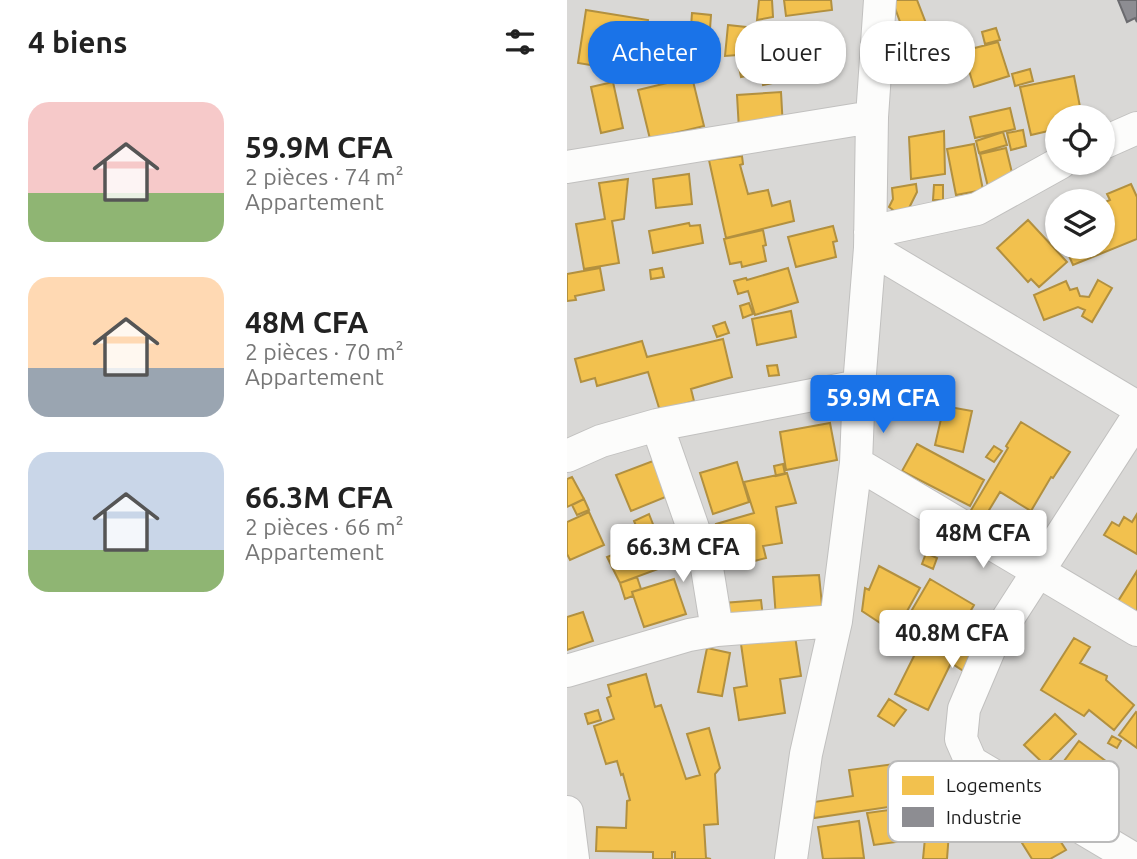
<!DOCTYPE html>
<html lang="fr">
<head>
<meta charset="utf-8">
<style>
	:root { --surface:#fff; --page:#f2f2f2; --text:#222; --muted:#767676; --accent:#1a73e8 }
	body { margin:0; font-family:Ubuntu,sans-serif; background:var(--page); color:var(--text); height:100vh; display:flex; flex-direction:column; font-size:26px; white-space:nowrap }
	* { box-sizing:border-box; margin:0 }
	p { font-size:23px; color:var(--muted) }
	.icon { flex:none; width:38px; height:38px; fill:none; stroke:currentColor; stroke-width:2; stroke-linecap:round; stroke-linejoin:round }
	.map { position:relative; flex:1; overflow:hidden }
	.drawer { display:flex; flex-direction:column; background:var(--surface); width:567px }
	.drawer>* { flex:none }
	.top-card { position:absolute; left:21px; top:21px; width:443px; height:63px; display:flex; gap:14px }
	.controls { position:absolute; left:478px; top:105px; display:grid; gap:14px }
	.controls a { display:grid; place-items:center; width:70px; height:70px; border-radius:50%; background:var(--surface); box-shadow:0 2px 5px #0004; font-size:35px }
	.price { position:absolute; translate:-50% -60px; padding:0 16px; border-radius:7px; background:#fff; color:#222; font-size:23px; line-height:46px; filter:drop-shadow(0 2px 4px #0008) }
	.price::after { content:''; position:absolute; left:50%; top:42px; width:21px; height:16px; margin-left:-10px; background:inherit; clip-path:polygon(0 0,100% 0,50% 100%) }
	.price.on { background:var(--accent); color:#fff }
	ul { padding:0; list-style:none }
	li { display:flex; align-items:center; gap:21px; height:175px; padding:0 28px }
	li span { display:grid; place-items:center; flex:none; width:196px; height:140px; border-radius:21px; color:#555 }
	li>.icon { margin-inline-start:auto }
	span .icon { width:84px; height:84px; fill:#fffc; stroke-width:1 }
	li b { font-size:30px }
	h2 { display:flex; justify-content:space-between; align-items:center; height:84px; padding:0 28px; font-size:30px }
	.pill { padding:0 24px; border-radius:28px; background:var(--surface); box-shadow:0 2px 5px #0004; font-size:24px; line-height:63px }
	.pill.on { background:var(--accent); color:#fff }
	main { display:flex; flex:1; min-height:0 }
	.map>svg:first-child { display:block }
</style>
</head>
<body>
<main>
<section class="drawer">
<h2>4 biens<svg class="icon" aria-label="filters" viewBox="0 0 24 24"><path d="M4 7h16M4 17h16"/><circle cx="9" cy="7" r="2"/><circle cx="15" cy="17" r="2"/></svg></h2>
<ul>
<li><span style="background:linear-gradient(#f6c9c9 65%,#8fb573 0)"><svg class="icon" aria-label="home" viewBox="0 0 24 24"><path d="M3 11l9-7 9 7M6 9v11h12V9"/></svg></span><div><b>59.9M CFA</b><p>2 pièces · 74 m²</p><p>Appartement</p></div></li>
<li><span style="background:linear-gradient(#ffd9b3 65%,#9aa5b1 0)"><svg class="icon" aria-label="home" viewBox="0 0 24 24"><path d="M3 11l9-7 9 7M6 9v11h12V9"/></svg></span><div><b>48M CFA</b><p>2 pièces · 70 m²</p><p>Appartement</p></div></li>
<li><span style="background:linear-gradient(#c9d6e8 70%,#8fb573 0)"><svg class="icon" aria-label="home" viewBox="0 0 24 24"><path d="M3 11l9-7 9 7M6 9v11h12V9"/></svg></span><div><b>66.3M CFA</b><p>2 pièces · 66 m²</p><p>Appartement</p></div></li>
</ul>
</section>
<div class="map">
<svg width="570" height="859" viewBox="0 0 570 859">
	<rect width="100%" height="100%" fill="#eae8e5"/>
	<path fill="#d9d8d6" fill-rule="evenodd" d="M0,0H570V859H0ZM490,117H536V163H490ZM490,201H536V247H490Z"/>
	<path fill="#f2c14e" stroke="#b2903f" stroke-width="2" d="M192,0H205L206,17L190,20Z
		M217,0H264L265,10L219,16Z
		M327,0H350L367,44L344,52L328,8Z
		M19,10L81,20L72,73L11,63Z
		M125,13L144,15L141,57L123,56L122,62L85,59L86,38L123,41Z
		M161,25L188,28L185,54L158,56Z
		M429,28L433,40L418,44L415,32Z
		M431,42L442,76L407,87L396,51Z
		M370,52L373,72L334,77L331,57Z
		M210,54L215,81L196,85L194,73L174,77L171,62Z
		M463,69L466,81L448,86L445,74Z
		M507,76L515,117H490V129L464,135L453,87Z
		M125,77L137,126L83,139L71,90Z
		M46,82L56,128L34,133L24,87Z
		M214,92L216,128L172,130L170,95Z
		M443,108L448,129L408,138L403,117Z
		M456,130L459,146L444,150L440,133Z
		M377,131L378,174L344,179L342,137Z
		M436,132L440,145L412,153L409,141Z
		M407,144L416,190L389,195L380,149Z
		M439,148L447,181L421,187L413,154Z
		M175,156L176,164L173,165L181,194L201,190L205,206L223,201L227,221L159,238L142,160Z
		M122,174L125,204L89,208L86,179Z
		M61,179L57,219L45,221L52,263L17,269L9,224L38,219L32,183Z
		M349,184L350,192L337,218L322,207L326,199L325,188Z
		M564,184L570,197V239L506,265L498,247H536V203L543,200L540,194Z
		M367,185H376V200H366Z
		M461,220L500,262L472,287L464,279L461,282L430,248Z
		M122,223L123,226L133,225L136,243L86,253L82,231Z
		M266,226L270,241L266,242L269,257L229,267L221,237Z
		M196,230L199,245L196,246L199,261L175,267L174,262L163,264L157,239Z
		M33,268L37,290L8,296L9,300L0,301V274Z
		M95,268L97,277L84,279L83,270Z
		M221,268L231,302L188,315L181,291L171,294L167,281L179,278L180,280Z
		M531,280L545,288L525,322L515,316L518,310L511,307L477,320L467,295L499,281L503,290L510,288L513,296L522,297Z
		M182,303L186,314L176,318L173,306Z
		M224,311L229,337L190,345L185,319Z
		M158,322L162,333L150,337L146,326Z
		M156,339L165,377L124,389L127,401L93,411L81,372L30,386L28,378L14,382L8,359L75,341L80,357Z
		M210,365L212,375L202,376L200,366Z
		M377,406L405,411L396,452L368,445Z
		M454,422L503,452L486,478L484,477L464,511L433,492L413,525L400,517L441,448L439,446Z
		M263,423L270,460L219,470L213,432Z
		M350,444L417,480L403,506L335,471Z
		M427,446L435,451L427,462L419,457Z
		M86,461L101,496L64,511L49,475Z
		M170,462L182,502L146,514L133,473Z
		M216,464L218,474L209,476L207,466Z
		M220,473L229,503L209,507L215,543L196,546L199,558L161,568L149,524L187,513L177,482Z
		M5,477L17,499L0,507V479Z
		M17,499L22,510L10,515L5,505Z
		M22,512L37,545L3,560L0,554V522Z
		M82,514L91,537L109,529L121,558L53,583L40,557L76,543L67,521Z
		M570,514V554L537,535L545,522L552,526L557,517L565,522Z
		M359,553L370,558L366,569L355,564Z
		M312,566L353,588L339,613L342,615L363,579L407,605L396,624L391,621L383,636L366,626L365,629L409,654L398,672L384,663L361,710L328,694L351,648L295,611L298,588L302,590Z
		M570,571V620L548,606Z
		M252,575L256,615L209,618L206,577Z
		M70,577L74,589L65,592L66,596L58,599L53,583Z
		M107,579L119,614L77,627L65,592Z
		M194,600L196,617L160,621L156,603Z
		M16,612L26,641L0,650V617Z
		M228,636L234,676L213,679L218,713L172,720L167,688L180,686L174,644Z
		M507,638L523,647L513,663L540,676L539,680L567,705L547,730L522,710L517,716L474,690Z
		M140,648L163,653L155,696L131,692Z
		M79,674L88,707L94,705L119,779L133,775L120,734L142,728L153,768L148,774L151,824L137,825L139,858L144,859H108V852H105V859H86V852L29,851L30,827L59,828L60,801L63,800L56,774L54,775L50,761L39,764L27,726L47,719L40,698L44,696L41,685Z
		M322,699L339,710L327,726L311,716Z
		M31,710L34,720L21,724L18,714Z
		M569,712L570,713V748L552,735Z
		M488,714L509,734L478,765L457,745Z
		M545,736L554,741L550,748L541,743Z
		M512,741L540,762L519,790L491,769Z
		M335,763L342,804L247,818V802L286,796L282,770Z
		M329,809L337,841L307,845L300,813Z
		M292,821L297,858L256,859L251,827Z
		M467,825L471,833L474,831L475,834L485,828L499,850L483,859H465L455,843L461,839L457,832Z
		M354,830L382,832L380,859H356L358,838H353Z"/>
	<path fill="#8d8d92" stroke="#6b6b6f" stroke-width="2" d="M551,0H570V22L568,18L560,22Z"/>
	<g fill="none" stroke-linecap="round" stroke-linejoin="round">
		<defs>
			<path id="minor" d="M536,143L570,128
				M0,167L305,117
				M303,232L410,209L493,163
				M303,248L570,407
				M0,456L34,441L90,425L292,386
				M289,463L570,630
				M150,630L269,621
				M0,671L122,635L150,630L140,568L90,425
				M0,812L6,859
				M224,859L239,754L269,621L289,463L292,386L303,248L305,117L313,0
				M567,859L404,762L394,739L397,709L425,643L570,418"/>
		</defs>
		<use href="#minor" stroke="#c1c0bf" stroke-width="34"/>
		<use href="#minor" stroke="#fcfcfb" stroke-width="32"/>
	</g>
	<rect x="321" y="761" width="231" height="81" rx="10" fill="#fff" stroke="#bbb" stroke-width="2"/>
	<rect x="335" y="776" width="32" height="19" fill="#f2c14e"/>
	<rect x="335" y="807" width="32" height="20" fill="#8d8d92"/>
	<g font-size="19" fill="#1c1c1c">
		<text x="379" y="792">Logements</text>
		<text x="379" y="824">Industrie</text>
	</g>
</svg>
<div class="controls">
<a><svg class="icon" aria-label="locate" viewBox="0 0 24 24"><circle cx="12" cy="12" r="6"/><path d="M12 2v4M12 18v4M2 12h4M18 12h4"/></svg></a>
<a><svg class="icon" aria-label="layers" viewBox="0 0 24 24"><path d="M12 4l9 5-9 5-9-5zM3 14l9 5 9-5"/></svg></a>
</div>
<b class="price on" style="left:316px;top:435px">59.9M CFA</b>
<b class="price" style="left:416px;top:570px">48M CFA</b>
<b class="price" style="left:116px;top:584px">66.3M CFA</b>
<b class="price" style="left:385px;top:670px">40.8M CFA</b>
<div class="top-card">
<a class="pill on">Acheter</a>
<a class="pill">Louer</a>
<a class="pill">Filtres</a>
</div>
</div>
</main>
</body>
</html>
